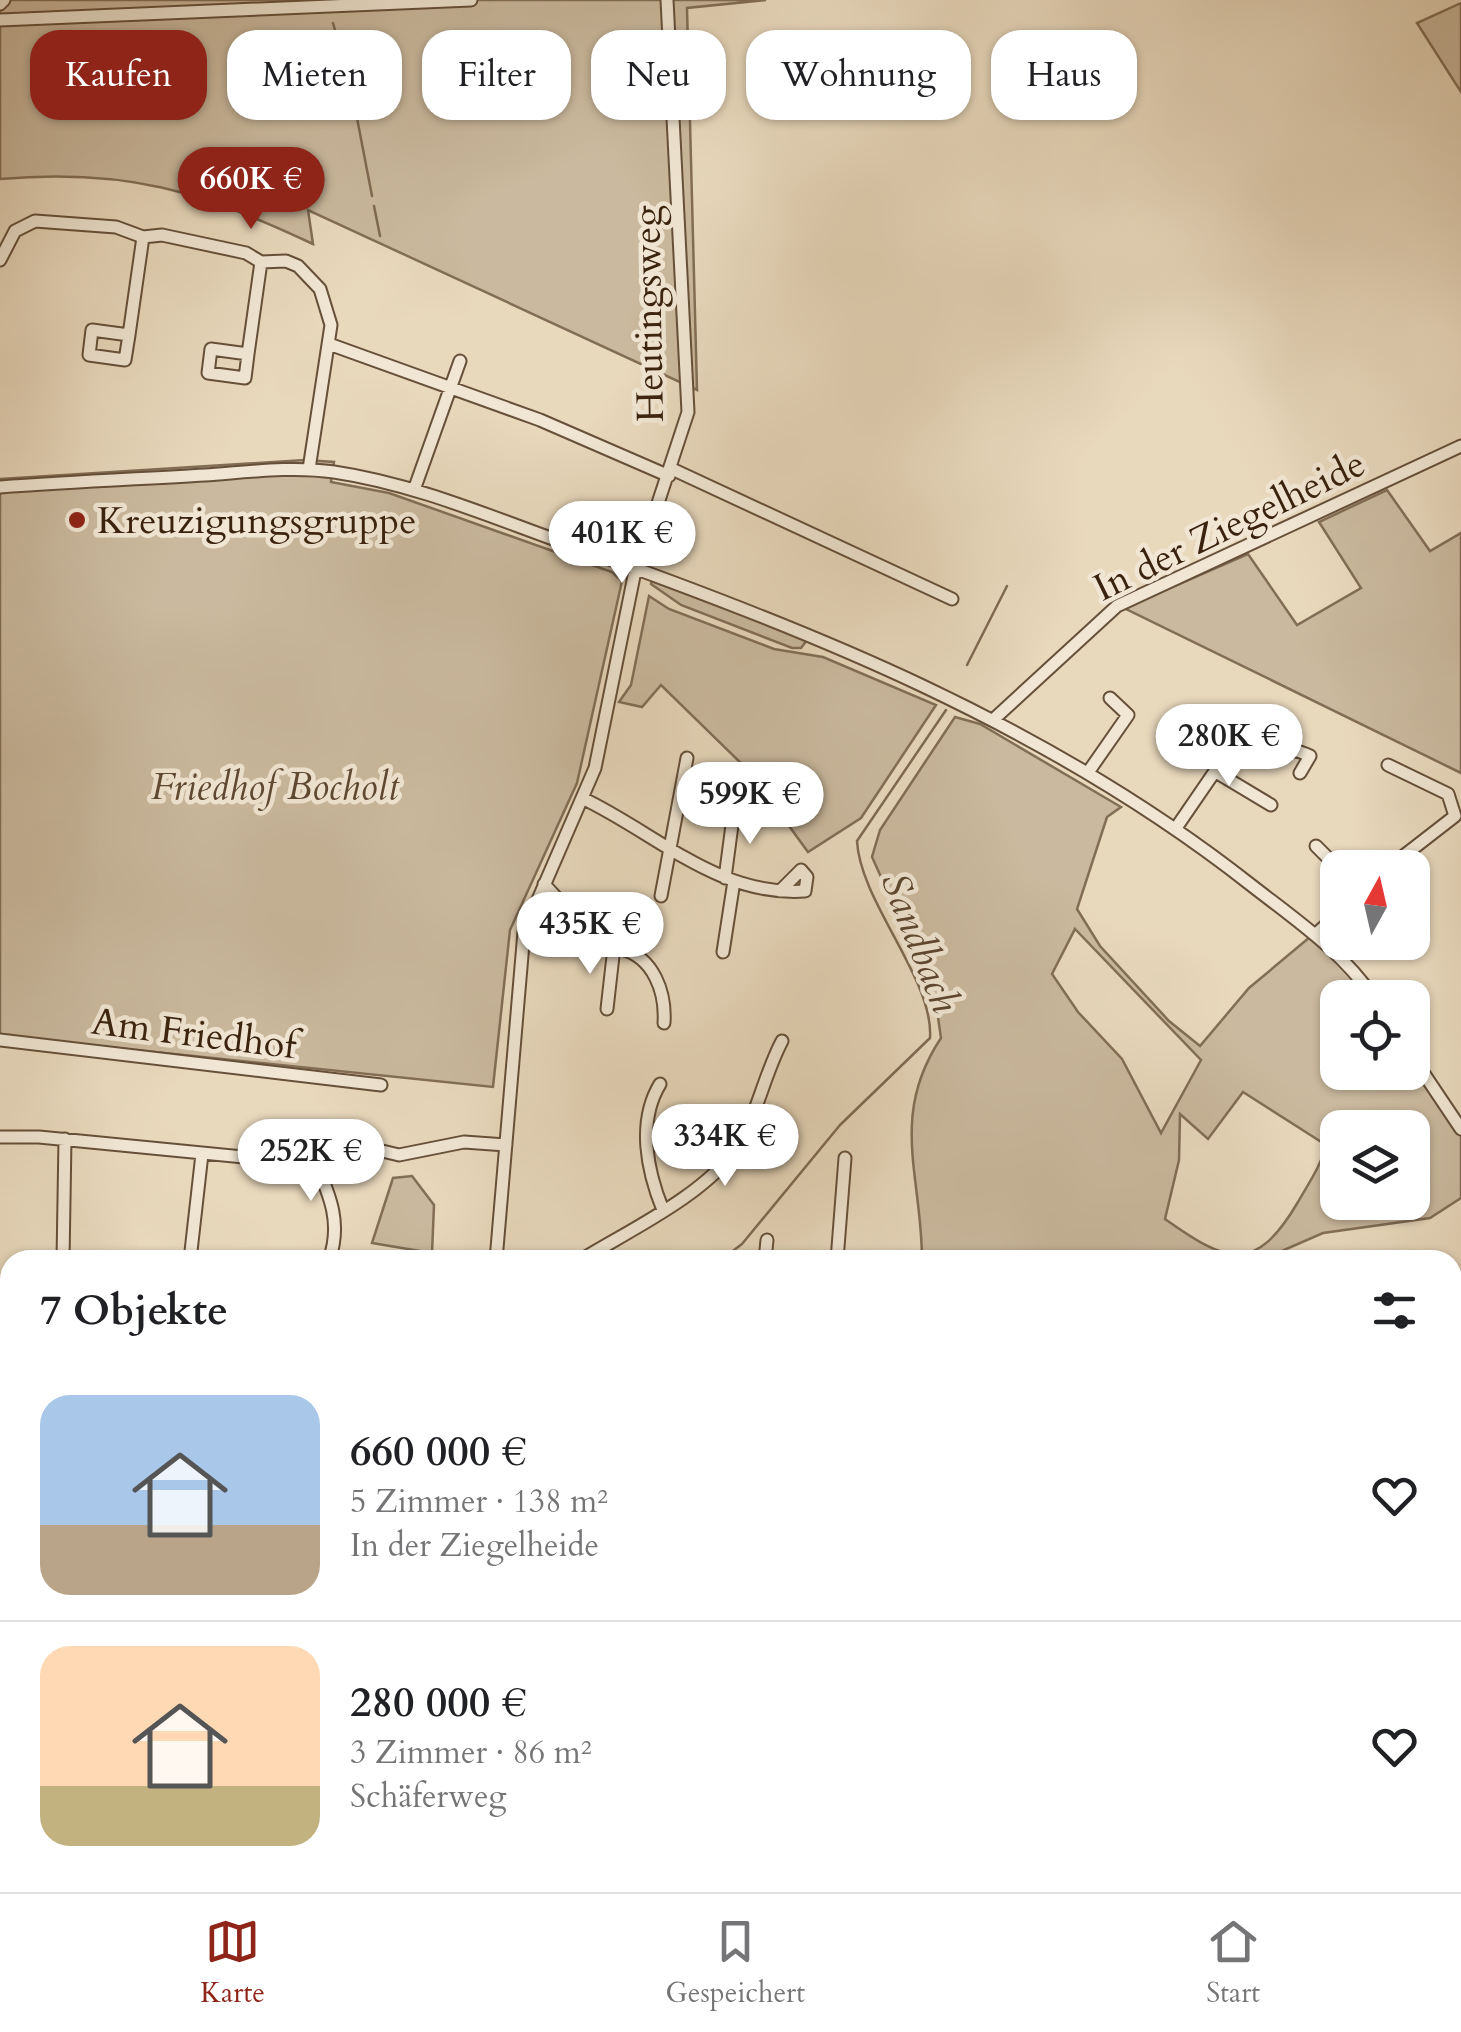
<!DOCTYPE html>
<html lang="de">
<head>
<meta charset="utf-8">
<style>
	:root { --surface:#fff; --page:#f6f6f6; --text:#202124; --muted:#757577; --line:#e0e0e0; --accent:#8f2418 }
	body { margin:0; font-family:Cardo,serif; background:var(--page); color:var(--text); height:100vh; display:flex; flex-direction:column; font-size:38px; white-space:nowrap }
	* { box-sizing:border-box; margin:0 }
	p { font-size:32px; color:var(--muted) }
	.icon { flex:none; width:55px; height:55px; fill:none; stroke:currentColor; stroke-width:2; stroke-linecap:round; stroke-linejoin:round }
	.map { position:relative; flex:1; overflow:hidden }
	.side { position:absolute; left:0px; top:1250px; width:1462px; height:642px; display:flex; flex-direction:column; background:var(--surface); border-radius:30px 30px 0 0; box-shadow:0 2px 8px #0004 }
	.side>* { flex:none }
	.banner { position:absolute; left:30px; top:30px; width:1402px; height:90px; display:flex; gap:20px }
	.needle { width:65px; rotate:8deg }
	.tools { position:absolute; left:1320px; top:850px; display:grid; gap:20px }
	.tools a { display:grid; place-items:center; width:110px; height:110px; border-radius:20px; background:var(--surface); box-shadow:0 2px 8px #0004; font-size:50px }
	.price { position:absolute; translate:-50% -85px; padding:0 22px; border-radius:35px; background:#fff; color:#222; font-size:32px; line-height:65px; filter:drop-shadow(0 2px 5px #0008) }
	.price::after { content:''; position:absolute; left:50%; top:60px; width:30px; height:22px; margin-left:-15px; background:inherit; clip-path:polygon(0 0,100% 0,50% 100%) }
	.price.selected { background:var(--accent); color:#fff }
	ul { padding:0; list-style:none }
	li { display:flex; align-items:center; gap:30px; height:250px; padding:0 40px }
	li+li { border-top:2px solid var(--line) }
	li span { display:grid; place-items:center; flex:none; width:280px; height:200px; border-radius:30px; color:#555 }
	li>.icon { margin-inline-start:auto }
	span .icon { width:120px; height:120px; fill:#fffc; stroke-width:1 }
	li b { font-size:42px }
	h2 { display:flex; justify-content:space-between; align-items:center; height:120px; padding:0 40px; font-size:42px }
	.tag { padding:0 35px; border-radius:30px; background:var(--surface); box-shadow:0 2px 8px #0004; font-size:35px; line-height:90px }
	.tag.selected { background:var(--accent); color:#fff }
	.tabs { display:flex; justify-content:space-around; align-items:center; height:140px; border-top:2px solid var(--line); background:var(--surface); font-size:28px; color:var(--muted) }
	.tabs a { display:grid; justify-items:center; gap:5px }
	.tabs .selected { color:var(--accent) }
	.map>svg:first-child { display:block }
</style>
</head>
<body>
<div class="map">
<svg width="1461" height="1892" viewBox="0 0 1461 1892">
	<rect width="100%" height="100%" fill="#e8d8bc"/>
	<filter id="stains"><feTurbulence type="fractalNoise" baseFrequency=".002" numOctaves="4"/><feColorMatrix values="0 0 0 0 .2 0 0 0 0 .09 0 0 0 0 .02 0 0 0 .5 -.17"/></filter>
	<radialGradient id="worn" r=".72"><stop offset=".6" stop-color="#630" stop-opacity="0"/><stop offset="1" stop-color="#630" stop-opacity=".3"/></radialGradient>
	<path fill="#cab99e" stroke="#826e56" stroke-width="2.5" fill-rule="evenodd" d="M0,0H766L687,8L697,390L308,210L313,244C200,191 126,168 0,179Z
		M1461,3V92L1417,23Z
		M305,460L334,462L331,482L389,493L612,572L622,581L577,783L510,930L493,1087L0,1036V479Z
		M1387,490L1430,551L1461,533V773L1124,608L1248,554L1297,625L1361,588L1319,522Z
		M652,581L807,640L801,648H792L681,605L651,584Z
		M649,596L669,609L774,649L823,657L936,705L861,818L808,852L749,771L661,685L642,707L619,702L631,685Z
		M955,717L980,724L1121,807L1107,817L1077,909L1100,946L1169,1021L1200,1046L1249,988L1310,937L1349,974L1366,997L1338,998V1072H1412L1413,1065L1461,1134V1198L1430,1218L1323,1233L1261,1260H922C922,1176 889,1116 941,1038L935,997L872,857L880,830ZM1075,929L1201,1060L1161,1133L1122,1059L1078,1012L1052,974ZM1243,1092L1326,1145C1321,1166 1308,1184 1298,1202C1255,1275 1227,1263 1165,1219L1179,1160L1180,1114L1208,1139ZM1338,1128H1412V1202H1338Z
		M412,1176L434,1205L432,1253L372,1243L393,1178Z
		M1453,1585L1461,1587V1708L1453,1707Z"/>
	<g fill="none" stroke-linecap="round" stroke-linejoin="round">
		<path stroke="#7f6a53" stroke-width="2.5" d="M333,23L350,82
			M352,92L372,196
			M374,206L380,236
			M967,665L1007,586
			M721,1260L742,1244L840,1125L930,1038C934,979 860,902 857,841L946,710
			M1452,1566L1461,1572"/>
		<defs>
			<path id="minor" d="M0,4L4,0
				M0,20L471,0
				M0,260L15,231L35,221L116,227L143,237L162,235L246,253L261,262L286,261L298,266L320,289L331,325L309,469
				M129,335L125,360L89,355L92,330L129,335L143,237
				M329,344L540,420L669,476
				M248,354L245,378L208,373L211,349L248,354L261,262
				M672,469L952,599
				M0,487C68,482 137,479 205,475C248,472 292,466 334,472C415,484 491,517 567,544C809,629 1048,725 1251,885C1296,920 1342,951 1374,998
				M414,490L460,361
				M994,719L1117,606L1461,446
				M1388,765L1448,794L1455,816L1388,868
				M1089,771L1128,715L1110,698
				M1216,772L1271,805
				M584,799C657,834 719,897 805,891L807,877L801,870L780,891
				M1176,828L1235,742C1258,756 1283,742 1310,756L1300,773
				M1316,846L1338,868
				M725,878L734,810
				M544,884L597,942L610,950
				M661,896L687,758
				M1315,935L1338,914
				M621,949C654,957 666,993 664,1023
				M723,952L734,881
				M607,1009L613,956
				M0,1040L381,1085
				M1412,1056L1461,1129
				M660,1084C637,1122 647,1171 663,1210
				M0,1137H39L264,1159L357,1145L399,1155L464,1142L506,1145
				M310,1149C326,1188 344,1219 329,1260
				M63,1260L65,1139
				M190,1260L202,1154
				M496,1260L524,932L595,768L634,576L688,412L667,0
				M581,1260C628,1231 707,1194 737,1147C758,1113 764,1075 782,1041
				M765,1260L767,1240
				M837,1260L845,1158
				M0,1303L10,1305
				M0,1408L10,1411
				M0,1760L10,1767
				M0,1867L10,1856
				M215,1882L233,1892
				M412,1882L411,1886L448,1892
				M1343,1882L1346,1892
				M465,1886L505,1892
				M617,1892L619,1882
				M772,1892L774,1882
				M1143,1892L1144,1882"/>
			<path id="major" d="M0,1605L10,1607
				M1452,1725H1461
				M929,1892L930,1882"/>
		</defs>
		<use href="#minor" stroke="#66503a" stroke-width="15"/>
		<use href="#major" stroke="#3a230e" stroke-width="19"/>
		<use href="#minor" stroke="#f0e6d3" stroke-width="11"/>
		<use href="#major" stroke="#e8d8bc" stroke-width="15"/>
	</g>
	<circle fill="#8f2418" stroke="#f0e6d3" stroke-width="4" cx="77" cy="520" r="10"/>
	<g text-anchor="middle" stroke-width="9" stroke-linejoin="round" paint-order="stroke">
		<g font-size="38" fill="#3a230e" stroke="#f0e6d3">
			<text transform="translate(648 314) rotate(-91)" y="13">Heutingsweg</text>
			<text transform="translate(1229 525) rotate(-26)" y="13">In der Ziegelheide</text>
			<text transform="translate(194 1033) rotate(7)" y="13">Am Friedhof</text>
		</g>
		<g font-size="38" fill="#3a230e" stroke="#f0e6d3" text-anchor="start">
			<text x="97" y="533">Kreuzigungsgruppe</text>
		</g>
		<g font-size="38" font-style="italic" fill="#5e4832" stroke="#f0e6d3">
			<text x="275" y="799">Friedhof Bocholt</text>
		</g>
		<g font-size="40" font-style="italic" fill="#5c4730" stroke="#f0e6d3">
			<text transform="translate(921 942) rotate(68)" y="14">Sandbach</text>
		</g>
	</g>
	<rect width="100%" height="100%" filter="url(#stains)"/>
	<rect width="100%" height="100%" fill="url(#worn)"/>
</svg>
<div class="tools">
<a><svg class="needle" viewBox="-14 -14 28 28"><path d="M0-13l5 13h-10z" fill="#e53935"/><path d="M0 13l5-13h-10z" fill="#757577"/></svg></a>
<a><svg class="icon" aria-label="locate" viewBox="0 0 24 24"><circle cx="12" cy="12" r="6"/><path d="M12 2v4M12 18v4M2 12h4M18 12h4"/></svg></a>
<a><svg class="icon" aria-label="layers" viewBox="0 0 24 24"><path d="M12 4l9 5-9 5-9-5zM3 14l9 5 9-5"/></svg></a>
</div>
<b class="price selected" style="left:251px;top:232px">660K €</b>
<b class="price" style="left:622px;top:586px">401K €</b>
<b class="price" style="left:1229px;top:789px">280K €</b>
<b class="price" style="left:750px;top:847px">599K €</b>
<b class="price" style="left:590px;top:977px">435K €</b>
<b class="price" style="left:725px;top:1189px">334K €</b>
<b class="price" style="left:311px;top:1204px">252K €</b>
<div class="banner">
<a class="tag selected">Kaufen</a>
<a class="tag">Mieten</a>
<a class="tag">Filter</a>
<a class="tag">Neu</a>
<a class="tag">Wohnung</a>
<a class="tag">Haus</a>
</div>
<section class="side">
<h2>7 Objekte<svg class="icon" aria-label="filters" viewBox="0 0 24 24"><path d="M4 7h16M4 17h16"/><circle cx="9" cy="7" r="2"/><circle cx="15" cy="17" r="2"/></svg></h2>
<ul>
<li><span style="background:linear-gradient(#a9c7e8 65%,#b9a48a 0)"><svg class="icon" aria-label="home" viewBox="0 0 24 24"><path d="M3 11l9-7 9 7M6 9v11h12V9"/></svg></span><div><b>660 000 €</b><p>5 Zimmer · 138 m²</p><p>In der Ziegelheide</p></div><svg class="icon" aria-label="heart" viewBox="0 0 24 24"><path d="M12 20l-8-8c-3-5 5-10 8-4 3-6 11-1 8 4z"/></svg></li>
<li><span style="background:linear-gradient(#ffd9b3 70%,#c2b280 0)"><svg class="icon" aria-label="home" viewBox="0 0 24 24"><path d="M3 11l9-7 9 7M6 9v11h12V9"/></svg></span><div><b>280 000 €</b><p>3 Zimmer · 86 m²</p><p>Schäferweg</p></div><svg class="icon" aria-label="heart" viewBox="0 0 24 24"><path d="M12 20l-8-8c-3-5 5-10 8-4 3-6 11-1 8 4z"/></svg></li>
</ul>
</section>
</div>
<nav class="tabs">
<a class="selected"><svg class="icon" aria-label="map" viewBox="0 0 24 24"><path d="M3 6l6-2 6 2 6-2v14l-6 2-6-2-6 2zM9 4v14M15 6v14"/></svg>Karte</a>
<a><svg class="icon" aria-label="saved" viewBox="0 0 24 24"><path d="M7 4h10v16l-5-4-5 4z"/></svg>Gespeichert</a>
<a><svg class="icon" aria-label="home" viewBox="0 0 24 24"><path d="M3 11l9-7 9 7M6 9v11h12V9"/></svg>Start</a>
</nav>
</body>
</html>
